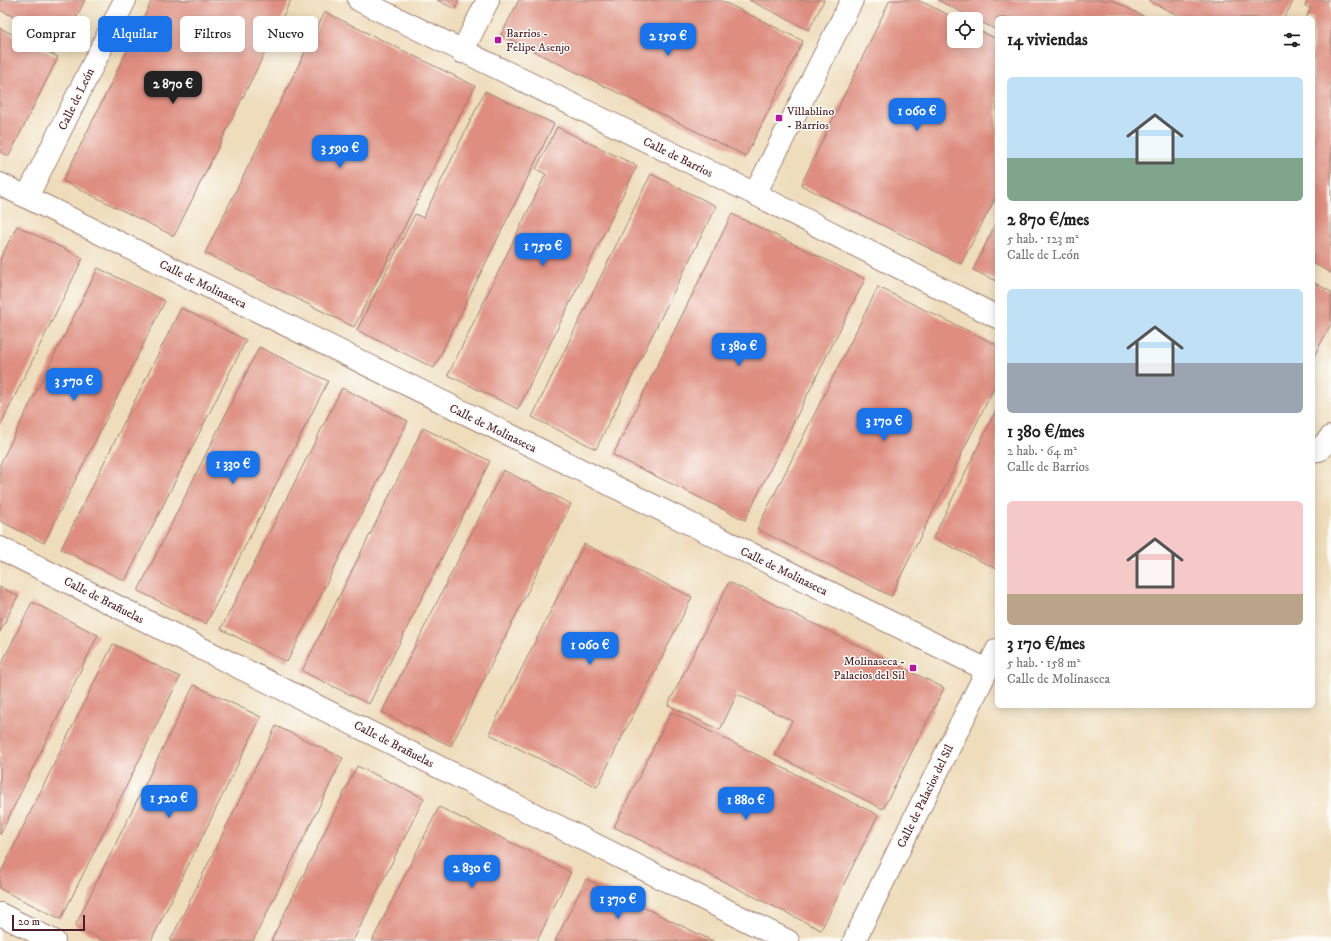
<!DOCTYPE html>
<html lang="es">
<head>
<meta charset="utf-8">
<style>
	:root { --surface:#fff; --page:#f6f6f6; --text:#222; --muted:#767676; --accent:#1a73e8 }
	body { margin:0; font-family:"IM FELL DW Pica",serif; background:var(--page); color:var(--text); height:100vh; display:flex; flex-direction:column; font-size:15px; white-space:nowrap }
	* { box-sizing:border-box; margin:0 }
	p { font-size:13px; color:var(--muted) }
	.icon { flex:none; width:22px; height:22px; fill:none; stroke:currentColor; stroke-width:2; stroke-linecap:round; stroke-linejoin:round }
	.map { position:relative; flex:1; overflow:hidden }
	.drawer { position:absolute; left:995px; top:16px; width:320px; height:692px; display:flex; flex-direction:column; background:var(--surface); border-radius:6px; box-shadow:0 2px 10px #0003 }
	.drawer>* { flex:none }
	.hud { position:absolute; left:12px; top:16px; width:380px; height:36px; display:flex; gap:8px }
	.tools { position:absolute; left:947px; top:12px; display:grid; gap:8px }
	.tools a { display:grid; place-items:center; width:36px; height:36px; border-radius:6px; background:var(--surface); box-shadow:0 2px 10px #0003; font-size:20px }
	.scale { position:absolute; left:12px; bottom:10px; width:73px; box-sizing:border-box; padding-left:4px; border:2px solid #4a1f2b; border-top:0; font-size:11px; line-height:14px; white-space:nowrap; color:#4a1f2b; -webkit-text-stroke:3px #fdfcf7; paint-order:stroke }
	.price { position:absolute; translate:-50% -34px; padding:0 9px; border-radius:8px; background:var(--accent); color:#fff; font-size:13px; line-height:26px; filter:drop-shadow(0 1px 2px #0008) }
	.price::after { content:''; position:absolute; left:50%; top:24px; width:12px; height:9px; margin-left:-6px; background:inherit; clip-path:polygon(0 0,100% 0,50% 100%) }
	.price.active { background:#222; color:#fff }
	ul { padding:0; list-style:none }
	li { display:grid; align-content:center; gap:8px; height:212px; padding:0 12px }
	li span { display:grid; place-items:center; height:124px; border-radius:6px; color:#555 }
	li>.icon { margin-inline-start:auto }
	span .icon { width:72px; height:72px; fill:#fffc; stroke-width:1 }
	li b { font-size:17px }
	h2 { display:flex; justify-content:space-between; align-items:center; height:48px; padding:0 12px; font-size:17px }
	.tag { padding:0 14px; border-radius:6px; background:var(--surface); box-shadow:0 2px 10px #0003; font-size:14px; line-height:36px }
	.tag.active { background:var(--accent); color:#fff }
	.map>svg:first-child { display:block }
</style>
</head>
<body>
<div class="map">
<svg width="1331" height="941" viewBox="0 0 1331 941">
	<rect width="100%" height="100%" fill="#fdfcf7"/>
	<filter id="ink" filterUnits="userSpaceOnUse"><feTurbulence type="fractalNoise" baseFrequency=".025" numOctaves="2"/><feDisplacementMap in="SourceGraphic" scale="8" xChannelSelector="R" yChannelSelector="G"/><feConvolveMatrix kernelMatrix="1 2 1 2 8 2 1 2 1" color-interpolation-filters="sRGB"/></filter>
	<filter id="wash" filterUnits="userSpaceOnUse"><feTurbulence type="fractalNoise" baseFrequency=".012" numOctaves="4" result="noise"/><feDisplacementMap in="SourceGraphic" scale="16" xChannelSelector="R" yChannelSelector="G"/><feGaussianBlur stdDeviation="0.9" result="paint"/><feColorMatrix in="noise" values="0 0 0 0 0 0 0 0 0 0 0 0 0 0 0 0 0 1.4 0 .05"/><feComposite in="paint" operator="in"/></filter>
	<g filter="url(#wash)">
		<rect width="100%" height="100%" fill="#eedcba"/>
		<g id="blocks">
			<path fill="#de8d7f" d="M0,0H85L65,41L0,10Z
				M152,0H291L174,236L63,181Z
				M437,0H459L455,9Z
				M519,0H720L803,41L746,156L501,35Z
				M749,0H824L809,30Z
				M890,0H918L957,19H954V41H976V29L997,39V195L961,264L801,185Z
				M938,0H1112L1147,18H997V30Z
				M1148,0H1294L1284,18H1183Z
				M1308,0H1331V273L1313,263V18H1306L1311,8L1305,6Z
				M325,12L475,86L354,327L205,253Z
				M0,28L58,57L9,156L0,152Z
				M485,91L554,124L434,368L357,330L415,214L423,218Z
				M557,127L637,166L518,409L448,375L546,174L536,169Z
				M651,174L716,206L596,449L532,417Z
				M732,214L865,279L745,520L613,455Z
				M997,221V281L973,270Z
				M17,226L83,258L0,426V259Z
				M98,268L165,301L44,543L0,521V464Z
				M1313,282L1331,292V324L1313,358Z
				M878,287L997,345V382L891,596L757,529Z
				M181,308L246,340L125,581L61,549Z
				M259,347L328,381L206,624L138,591Z
				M342,388L408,421L287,662L221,629Z
				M997,408V569L933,538Z
				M423,428L490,461L369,704L302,671Z
				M503,470L571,504L451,746L382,712Z
				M584,544L692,597L597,787L489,734Z
				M729,582L944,688L883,809L775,755L792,721L737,694L720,730L668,705Z
				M0,587L18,596L0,632Z
				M32,602L98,635L0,835V667Z
				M113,644L180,677L61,919L0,889V874Z
				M194,685L261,717L151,941H105L75,926Z
				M671,712L878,815L821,930L614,827Z
				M276,726L343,758L253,941H170Z
				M357,766L424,798L353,941H271Z
				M439,807L571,872L537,941H372Z
				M586,879L651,911L713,941H555Z"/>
		</g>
	</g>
	<g filter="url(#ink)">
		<use href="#blocks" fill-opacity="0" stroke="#9c7e72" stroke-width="1"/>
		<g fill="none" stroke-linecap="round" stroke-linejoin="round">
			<defs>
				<path id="minor" d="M359,0L755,194L997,317
					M462,52L488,0
					M0,184L987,670
					M755,194L852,0
					M27,197L125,0
					M1313,451L1319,450L1331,437
					M0,548L788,941
					M0,914L54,941
					M854,941L997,650"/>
			</defs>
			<use href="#minor" stroke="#9c7e72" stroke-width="24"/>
			<use href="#minor" stroke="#fff" stroke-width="22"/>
		</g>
	</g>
	<g fill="#b5179e" stroke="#fdfcf7" stroke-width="1.5">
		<rect x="494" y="36" width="8" height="8" rx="2"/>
		<rect x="775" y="114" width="8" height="8" rx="2"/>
		<rect x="909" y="664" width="8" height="8" rx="2"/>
	</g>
	<g text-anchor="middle" stroke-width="3" stroke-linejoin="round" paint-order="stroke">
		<g font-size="12" fill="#4a1f2b" stroke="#fdfcf7" text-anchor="start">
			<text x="506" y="37">Barrios -<tspan x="506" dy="14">Felipe Asenjo</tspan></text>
			<text x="787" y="115">Villablino<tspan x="787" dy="14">- Barrios</tspan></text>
			<text x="905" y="665" text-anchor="end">Molinaseca -<tspan x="905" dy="14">Palacios del Sil</tspan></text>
		</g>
		<g font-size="12" fill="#4a1f2b" stroke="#fdfcf7">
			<text transform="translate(76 99) rotate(-64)" y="4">Calle de León</text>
			<text transform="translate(678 157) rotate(26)" y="4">Calle de Barrios</text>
			<text transform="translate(203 284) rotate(26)" y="4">Calle de Molinaseca</text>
			<text transform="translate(493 428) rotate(26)" y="4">Calle de Molinaseca</text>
			<text transform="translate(784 571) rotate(26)" y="4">Calle de Molinaseca</text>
			<text transform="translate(104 600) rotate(27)" y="4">Calle de Brañuelas</text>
			<text transform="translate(394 744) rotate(27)" y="4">Calle de Brañuelas</text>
			<text transform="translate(925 796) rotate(-64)" y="4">Calle de Palacios del Sil</text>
		</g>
	</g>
</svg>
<div class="tools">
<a><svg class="icon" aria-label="locate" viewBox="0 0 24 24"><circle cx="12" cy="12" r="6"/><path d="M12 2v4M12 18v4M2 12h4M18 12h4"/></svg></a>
</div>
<div class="scale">20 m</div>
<b class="price" style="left:668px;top:57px">2 150 €</b>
<b class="price active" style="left:173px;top:105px">2 870 €</b>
<b class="price" style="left:917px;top:132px">1 060 €</b>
<b class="price" style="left:340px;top:169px">3 590 €</b>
<b class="price" style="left:543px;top:267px">1 750 €</b>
<b class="price" style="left:739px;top:367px">1 380 €</b>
<b class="price" style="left:74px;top:402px">3 570 €</b>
<b class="price" style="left:884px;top:442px">3 170 €</b>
<b class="price" style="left:233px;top:485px">1 330 €</b>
<b class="price" style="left:590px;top:666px">1 060 €</b>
<b class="price" style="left:169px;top:819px">1 520 €</b>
<b class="price" style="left:746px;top:821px">1 880 €</b>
<b class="price" style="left:472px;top:889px">2 830 €</b>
<b class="price" style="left:618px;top:920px">1 370 €</b>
<div class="hud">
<a class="tag">Comprar</a>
<a class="tag active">Alquilar</a>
<a class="tag">Filtros</a>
<a class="tag">Nuevo</a>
</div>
<section class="drawer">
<h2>14 viviendas<svg class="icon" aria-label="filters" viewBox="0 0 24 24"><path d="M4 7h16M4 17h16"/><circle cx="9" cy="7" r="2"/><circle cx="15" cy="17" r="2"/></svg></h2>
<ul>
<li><span style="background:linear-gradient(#bfe0f5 65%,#7fa58c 0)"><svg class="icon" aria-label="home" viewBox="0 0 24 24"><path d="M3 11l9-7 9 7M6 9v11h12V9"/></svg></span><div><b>2 870 €/mes</b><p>5 hab. · 123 m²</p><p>Calle de León</p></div></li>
<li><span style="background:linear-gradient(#bfe0f5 60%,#9aa5b1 0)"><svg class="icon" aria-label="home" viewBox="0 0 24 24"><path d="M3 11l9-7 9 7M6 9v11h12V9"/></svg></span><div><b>1 380 €/mes</b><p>2 hab. · 64 m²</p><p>Calle de Barrios</p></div></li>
<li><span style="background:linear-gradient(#f6c9c9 75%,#b9a48a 0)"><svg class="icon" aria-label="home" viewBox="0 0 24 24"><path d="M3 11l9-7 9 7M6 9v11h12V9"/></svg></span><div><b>3 170 €/mes</b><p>5 hab. · 158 m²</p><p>Calle de Molinaseca</p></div></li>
</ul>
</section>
</div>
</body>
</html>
